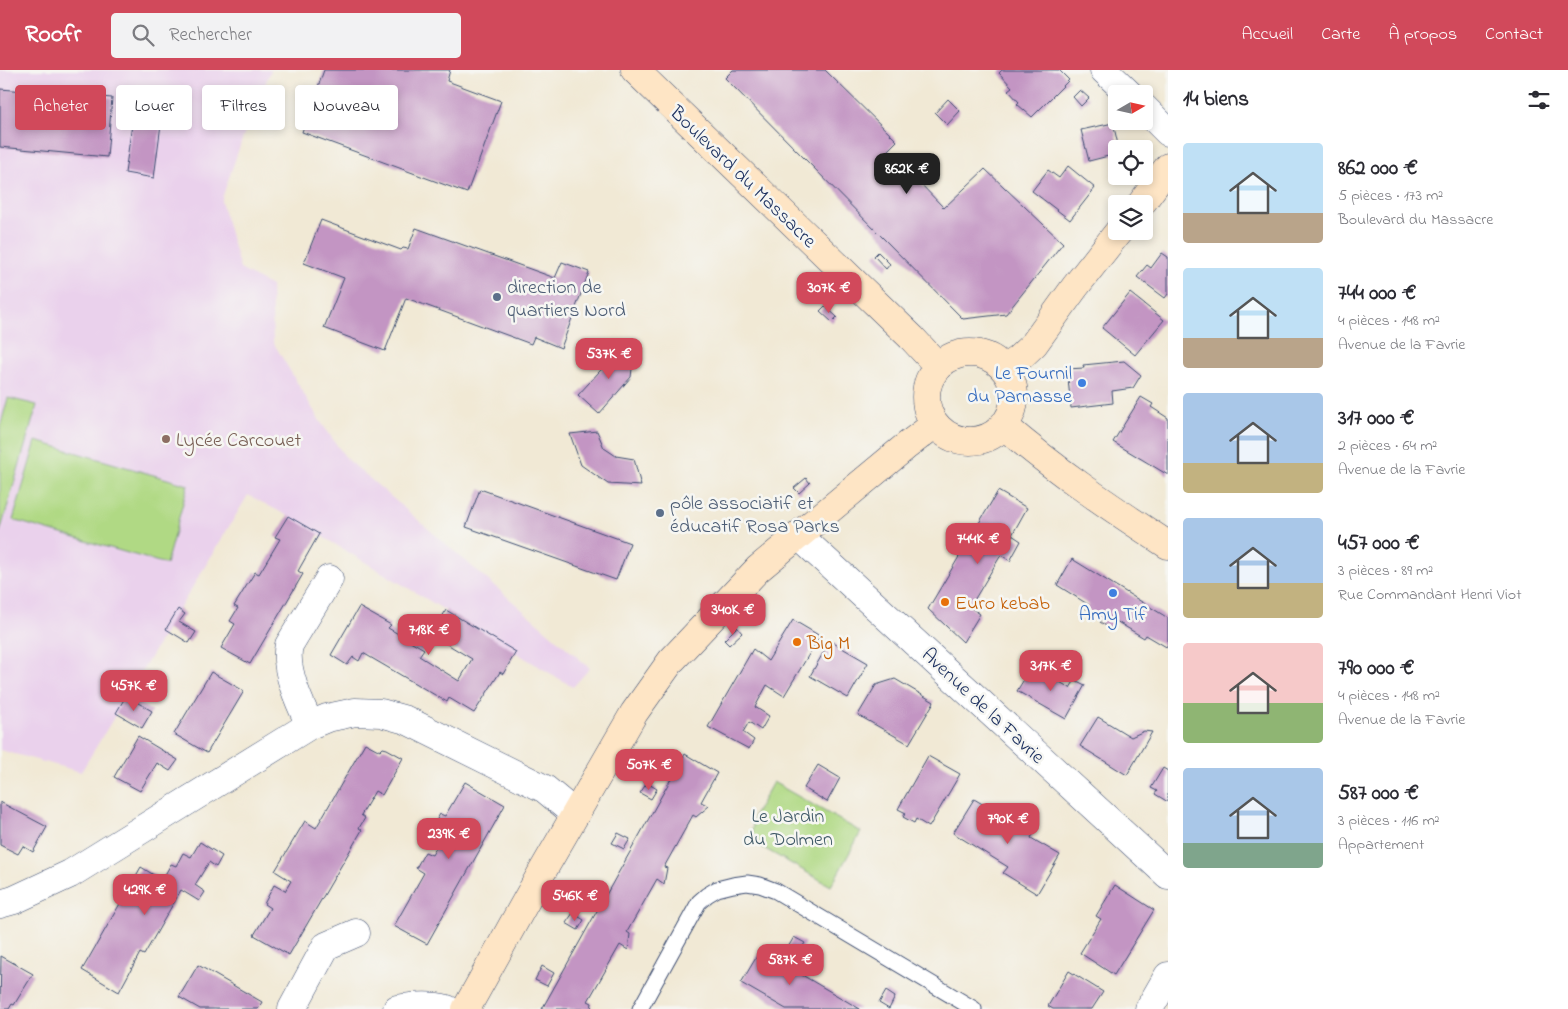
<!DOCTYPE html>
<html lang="fr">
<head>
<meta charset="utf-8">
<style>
	:root { --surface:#fff; --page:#f2f2f3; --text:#2b2b33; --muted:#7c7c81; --accent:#d1495b }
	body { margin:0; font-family:"Indie Flower",sans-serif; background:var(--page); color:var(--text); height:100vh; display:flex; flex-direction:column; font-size:19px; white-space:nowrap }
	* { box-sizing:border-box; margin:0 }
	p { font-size:16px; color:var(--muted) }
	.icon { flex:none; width:28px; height:28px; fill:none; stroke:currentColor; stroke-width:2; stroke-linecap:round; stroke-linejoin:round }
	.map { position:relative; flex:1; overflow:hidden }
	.side { display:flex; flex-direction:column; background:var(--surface); width:400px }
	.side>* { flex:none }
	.guide { position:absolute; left:15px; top:15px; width:475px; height:45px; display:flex; gap:10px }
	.needle { width:32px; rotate:81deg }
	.fabs { position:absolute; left:1108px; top:15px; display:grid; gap:10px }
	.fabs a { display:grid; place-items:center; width:45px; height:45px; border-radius:5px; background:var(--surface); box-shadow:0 2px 8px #0003; font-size:25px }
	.price { position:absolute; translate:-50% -42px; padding:0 11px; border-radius:10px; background:var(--accent); color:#fff; font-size:16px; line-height:32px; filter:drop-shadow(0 1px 2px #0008) }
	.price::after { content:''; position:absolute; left:50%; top:30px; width:15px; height:11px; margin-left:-8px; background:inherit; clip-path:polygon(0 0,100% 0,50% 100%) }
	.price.active { background:#222; color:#fff }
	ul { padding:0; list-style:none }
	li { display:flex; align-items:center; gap:15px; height:125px; padding:0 15px }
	li span { display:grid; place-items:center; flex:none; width:140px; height:100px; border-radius:5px; color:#555 }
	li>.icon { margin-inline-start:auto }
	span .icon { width:60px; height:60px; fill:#fffc; stroke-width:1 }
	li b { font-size:21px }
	h2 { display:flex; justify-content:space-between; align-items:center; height:60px; padding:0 15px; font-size:21px }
	.chip { padding:0 18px; border-radius:5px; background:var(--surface); box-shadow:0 2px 8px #0003; font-size:18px; line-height:45px }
	.chip.active { background:var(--accent); color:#fff }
	header { display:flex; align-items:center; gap:30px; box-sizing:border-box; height:70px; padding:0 25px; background:var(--accent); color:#fff }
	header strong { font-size:24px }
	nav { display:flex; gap:28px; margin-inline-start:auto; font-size:18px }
	.search { width:350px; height:45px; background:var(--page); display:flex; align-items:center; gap:12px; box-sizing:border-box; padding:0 18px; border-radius:5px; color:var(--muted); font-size:19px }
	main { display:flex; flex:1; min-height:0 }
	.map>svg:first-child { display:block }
</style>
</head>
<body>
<header>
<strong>Roofr</strong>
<div class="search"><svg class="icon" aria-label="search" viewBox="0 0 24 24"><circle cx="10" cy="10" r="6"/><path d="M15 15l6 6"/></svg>Rechercher</div>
<nav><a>Accueil</a><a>Carte</a><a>À propos</a><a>Contact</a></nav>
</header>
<main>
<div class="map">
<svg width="1168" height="939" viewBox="0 0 1168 939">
	<rect width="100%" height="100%" fill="#f6f6f2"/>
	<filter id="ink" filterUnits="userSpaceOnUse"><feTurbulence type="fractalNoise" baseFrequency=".02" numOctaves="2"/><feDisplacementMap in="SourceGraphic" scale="10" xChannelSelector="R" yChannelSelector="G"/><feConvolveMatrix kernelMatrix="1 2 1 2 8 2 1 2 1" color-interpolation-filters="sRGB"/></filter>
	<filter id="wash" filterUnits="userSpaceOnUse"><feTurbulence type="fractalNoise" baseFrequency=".0096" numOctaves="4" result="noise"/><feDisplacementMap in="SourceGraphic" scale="20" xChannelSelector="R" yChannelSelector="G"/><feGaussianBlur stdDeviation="1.12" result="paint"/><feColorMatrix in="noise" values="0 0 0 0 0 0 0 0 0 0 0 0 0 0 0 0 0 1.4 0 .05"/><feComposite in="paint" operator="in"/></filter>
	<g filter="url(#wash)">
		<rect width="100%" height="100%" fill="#f1e9d5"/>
		<path fill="#ead1ec" d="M0,0H271L244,64L221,131L240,199L271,216L273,272L320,351L346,388L590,598L573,617L288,446L248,425L81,702L0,680Z"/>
		<path fill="#b0d984" stroke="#668471" d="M8,328L37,335L0,462V357Z
			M36,371L188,415L166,494L13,450Z
			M773,712L861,762L831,816L751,771L754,746Z"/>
		<g id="blocks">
			<path fill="#c395c3" d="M324,0H450L447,11L501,31L467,123L302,62Z
				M733,0H825L897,71L888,80L944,138L985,99L1063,173L1006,244L963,249L725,8Z
				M1002,0H1059L1069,10L1032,47L1017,34L1019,32L1008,20L1012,17L999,3Z
				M0,19L112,28L107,87L0,77Z
				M1080,20L1089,28L1081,36L1073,27Z
				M136,27L164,31L154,108L125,103Z
				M948,29L960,41L947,55L935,43Z
				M1113,53L1119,79H1116V84L1089,91L1081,60Z
				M1068,96L1095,118L1070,150L1032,121L1048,100L1059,108Z
				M321,150L401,180L403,178L408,179L416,158L555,208L562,192L589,202L561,278L534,267L531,274L406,228L385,281L324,258L344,208L304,193Z
				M878,182L890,194L886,199L874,186Z
				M1162,183L1168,187V224L1165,228L1137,207L1147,195L1151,198Z
				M1130,223L1164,250L1135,285L1102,258Z
				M825,236L837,247L832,252L820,241Z
				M611,279L634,282L631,307L599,344L578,325L610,290Z
				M1124,291L1141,305L1133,318L1112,321L1113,333L1071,338L1067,299L1084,298L1083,295Z
				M1141,327L1153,334L1151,337L1168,348V405L1113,372Z
				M597,361L604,378L616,386L634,389L641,416L608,414L581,395L570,364Z
				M806,408L810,413L799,423L794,418Z
				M480,419L630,473L616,510L466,457Z
				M998,421L1027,438L1012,465L1021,471L1010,491L1001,485L970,537L980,544L963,572L928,539Z
				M288,446L319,464L298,501L303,504L250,594L221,578L235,554L230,551L238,538L234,536L255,502L259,504L280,469L275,467Z
				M1072,489L1168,548V578L1146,565L1144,568L1116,551L1111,559L1100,552L1102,549L1086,539L1089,535L1057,515Z
				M359,537L391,555L388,558L424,579L419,586L459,611L472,589L432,565L446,540L516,582L503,604L500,602L474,643L449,628L447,632L363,583L359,591L353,587L347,595L331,585Z
				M178,539L185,544L179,552L196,562L189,573L166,559Z
				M793,550L820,566L784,626L767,615L755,637L769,646L761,660L749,652L743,662L754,670L749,679L708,657L753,579L768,591Z
				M737,557L742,563L729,575L724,570Z
				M830,571L868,593L848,628L810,606Z
				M1032,596L1070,618L1075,610L1085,615L1066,649L1017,621Z
				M211,602L244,621L207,683L174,664Z
				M895,609L934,632L909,674L858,645L876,615Z
				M126,626L152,641L142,658L116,643Z
				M1098,647L1131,667L1144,661L1152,662L1127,705L1080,676Z
				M138,666L178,690L170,701L157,693L140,721L114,707Z
				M365,673L380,681L383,678L387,679L403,688L382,725L375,721L361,745L365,748L359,758L362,760L289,885L254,865L270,838L264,834L274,815L285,821L291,811L275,801L305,751L316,758Z
				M685,684L717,703L701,732L709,736L696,747L693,745L664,797L667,798L664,814L657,809L627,862L630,864L628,880L620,875L588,931L592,933L591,939H542Z
				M928,686L960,704L929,757L916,749L914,753L903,747L906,743L898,739Z
				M818,695L840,708L827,732L804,718Z
				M1163,698L1168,701V732L1155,724L1157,721L1151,718Z
				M465,712L505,735L427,874L394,856L424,803L416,798L425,782L432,785L444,764L432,758L440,744L445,746Z
				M647,713L657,719L651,729L640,723Z
				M974,729L1033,764L1031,768L1060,785L1037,824L1003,803L1008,797L953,763Z
				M0,732L47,757L33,782L23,776L18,784L0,775Z
				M618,763L630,769L624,779L612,773Z
				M200,772L222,786L216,797L209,792L195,815L205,822L199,831L181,820L144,885L140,883L119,922L82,900L141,797L162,810L171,794L176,796L183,783L191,787Z
				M1115,815L1154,840L1114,905L1080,883L1101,849L1096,846Z
				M573,843L584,850L578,860L566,853Z
				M794,867L805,873L797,885L787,879Z
				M760,881L790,898L795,890L803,903L802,905L860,939H786L741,913Z
				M1,886L33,904L14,935L12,934L9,939H0Z
				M198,895L262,932L258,939H200L179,927Z
				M542,896L554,903L547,916L535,910Z
				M1069,901L1103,922L1092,939H1053L1048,936Z
				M886,921L895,927L889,939L879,933Z"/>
		</g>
	</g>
	<g filter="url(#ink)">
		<use href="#blocks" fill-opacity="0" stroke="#3b4b70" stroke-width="1"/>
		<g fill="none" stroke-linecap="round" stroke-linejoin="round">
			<defs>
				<path id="lane" d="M640,939L699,832L707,825L717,819L733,815L747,813L760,815L776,821L974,939"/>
				<path id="street" d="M1104,0L1129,24
					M1144,38L1168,62
					M799,466L1168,805
					M310,655C300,634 283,598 289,575L329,509
					M0,834L14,830L70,804L310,655L327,648L355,642L381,643L406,650L545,719L575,744
					M292,939L326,876L356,863
					M397,939C413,936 432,935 447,939
					M1149,939L1168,906"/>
				<path id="secondary" d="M635,0L912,268L938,296
					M1141,134L1168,97
					M926 327a44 44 0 1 1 88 0a44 44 0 1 1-88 0Z
					M1004,299L1018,289L1034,274L1075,217L1119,161
					M1003,355C1055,400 1111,438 1168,475
					M466,939L542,802L634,643L671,591L758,499L905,377L935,354"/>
			</defs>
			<use href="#lane" stroke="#3b4b70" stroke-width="17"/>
			<use href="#street" stroke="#3b4b70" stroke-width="29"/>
			<use href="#secondary" stroke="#3b4b70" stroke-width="29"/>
			<use href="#lane" stroke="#fff" stroke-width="15"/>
			<use href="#street" stroke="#fff" stroke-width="28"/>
			<use href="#secondary" stroke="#fee5c5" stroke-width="28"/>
		</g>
	</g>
	<g fill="#5c6f8a" stroke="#f6f6f2" stroke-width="2">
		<circle cx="497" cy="227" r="5"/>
		<circle cx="660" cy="443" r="5"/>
	</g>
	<g fill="#3f7fe0" stroke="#f6f6f2" stroke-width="2">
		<circle cx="1082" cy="313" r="5"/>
		<circle cx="1113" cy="523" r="5"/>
	</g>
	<circle fill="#8d6e63" stroke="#f6f6f2" stroke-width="2" cx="166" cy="369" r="5"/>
	<g fill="#e8710a" stroke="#f6f6f2" stroke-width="2">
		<circle cx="945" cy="532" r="5"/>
		<circle cx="797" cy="572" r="5"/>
	</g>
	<g text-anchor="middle" stroke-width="5" stroke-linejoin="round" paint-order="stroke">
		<g font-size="20" fill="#1b2f5e" stroke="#f6f6f2">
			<text transform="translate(744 106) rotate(44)" y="7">Boulevard du Massacre</text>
			<text transform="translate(984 635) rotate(43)" y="7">Avenue de la Favrie</text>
		</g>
		<g font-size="20" fill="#4e5e75" stroke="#f6f6f2" text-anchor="start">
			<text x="507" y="223">direction de<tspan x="507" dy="23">quartiers Nord</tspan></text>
			<text x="670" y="439">pôle associatif et<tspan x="670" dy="23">éducatif Rosa Parks</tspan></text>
		</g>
		<g font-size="20" fill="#366cbe" stroke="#f6f6f2" text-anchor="end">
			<text x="1072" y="309">Le Fournil<tspan x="1072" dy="23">du Parnasse</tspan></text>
			<text x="1113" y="550" text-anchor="middle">Amy Tif</text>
		</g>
		<g font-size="20" fill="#785e54" stroke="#f6f6f2" text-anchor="start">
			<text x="176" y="376">Lycée Carcouet</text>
		</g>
		<g font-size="20" fill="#c56008" stroke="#f6f6f2" text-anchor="start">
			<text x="955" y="539">Euro kebab</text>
			<text x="807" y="579">Big M</text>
		</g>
		<g font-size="20" fill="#405a68" stroke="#f6f6f2">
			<text x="788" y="752">Le Jardin<tspan x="788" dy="23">du Dolmen</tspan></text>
		</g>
	</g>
</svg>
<div class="fabs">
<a><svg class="needle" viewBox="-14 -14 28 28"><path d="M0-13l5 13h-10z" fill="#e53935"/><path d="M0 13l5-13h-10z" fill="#7c7c81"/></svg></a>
<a><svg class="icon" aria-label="locate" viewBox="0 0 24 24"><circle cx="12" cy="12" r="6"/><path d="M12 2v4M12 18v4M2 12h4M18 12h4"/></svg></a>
<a><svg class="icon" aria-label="layers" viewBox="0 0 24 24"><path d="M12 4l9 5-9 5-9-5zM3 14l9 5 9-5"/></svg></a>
</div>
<b class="price active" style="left:907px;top:125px">862K €</b>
<b class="price" style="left:829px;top:244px">307K €</b>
<b class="price" style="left:609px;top:310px">537K €</b>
<b class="price" style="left:978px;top:495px">744K €</b>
<b class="price" style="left:733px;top:566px">340K €</b>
<b class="price" style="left:429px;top:586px">718K €</b>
<b class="price" style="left:1051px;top:622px">317K €</b>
<b class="price" style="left:134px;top:642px">457K €</b>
<b class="price" style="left:649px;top:721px">507K €</b>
<b class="price" style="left:1008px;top:775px">790K €</b>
<b class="price" style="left:449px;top:790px">239K €</b>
<b class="price" style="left:145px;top:846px">429K €</b>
<b class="price" style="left:575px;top:852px">546K €</b>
<b class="price" style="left:790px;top:916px">587K €</b>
<div class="guide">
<a class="chip active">Acheter</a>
<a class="chip">Louer</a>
<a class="chip">Filtres</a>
<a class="chip">Nouveau</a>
</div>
</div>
<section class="side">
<h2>14 biens<svg class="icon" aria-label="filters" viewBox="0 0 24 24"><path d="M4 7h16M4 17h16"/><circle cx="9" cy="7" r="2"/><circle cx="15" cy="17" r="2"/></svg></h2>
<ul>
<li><span style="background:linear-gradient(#bfe0f5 70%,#b9a48a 0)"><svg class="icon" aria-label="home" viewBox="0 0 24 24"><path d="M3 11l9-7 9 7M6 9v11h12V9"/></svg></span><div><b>862 000 €</b><p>5 pièces · 173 m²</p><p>Boulevard du Massacre</p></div></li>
<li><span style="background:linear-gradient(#bfe0f5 70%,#b9a48a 0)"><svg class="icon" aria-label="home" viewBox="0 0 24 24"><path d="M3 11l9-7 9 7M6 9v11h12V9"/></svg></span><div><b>744 000 €</b><p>4 pièces · 148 m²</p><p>Avenue de la Favrie</p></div></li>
<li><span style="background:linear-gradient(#a9c7e8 70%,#c2b280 0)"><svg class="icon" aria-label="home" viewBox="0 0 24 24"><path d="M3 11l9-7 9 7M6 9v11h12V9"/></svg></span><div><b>317 000 €</b><p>2 pièces · 64 m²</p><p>Avenue de la Favrie</p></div></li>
<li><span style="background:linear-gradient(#a9c7e8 65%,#c2b280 0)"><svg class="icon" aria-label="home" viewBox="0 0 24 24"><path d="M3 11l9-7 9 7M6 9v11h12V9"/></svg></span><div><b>457 000 €</b><p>3 pièces · 89 m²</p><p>Rue Commandant Henri Viot</p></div></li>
<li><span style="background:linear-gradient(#f6c9c9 60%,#8fb573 0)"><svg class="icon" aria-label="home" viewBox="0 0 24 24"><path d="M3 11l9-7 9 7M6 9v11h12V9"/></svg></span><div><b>790 000 €</b><p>4 pièces · 148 m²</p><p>Avenue de la Favrie</p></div></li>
<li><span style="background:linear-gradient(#a9c7e8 75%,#7fa58c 0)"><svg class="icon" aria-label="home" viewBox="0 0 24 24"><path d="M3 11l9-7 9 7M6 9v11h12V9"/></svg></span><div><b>587 000 €</b><p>3 pièces · 116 m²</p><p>Appartement</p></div></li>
</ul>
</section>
</main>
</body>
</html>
